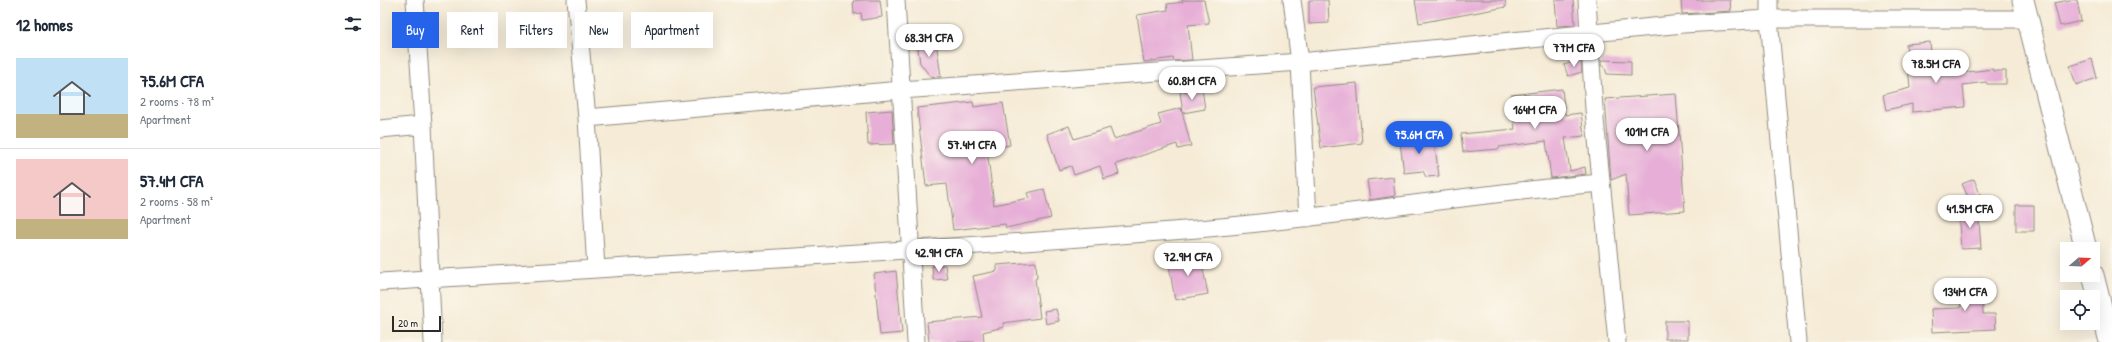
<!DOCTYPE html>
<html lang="en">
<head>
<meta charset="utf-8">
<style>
	:root { --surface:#fff; --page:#f6f6f7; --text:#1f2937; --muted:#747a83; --line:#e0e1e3; --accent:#2563eb }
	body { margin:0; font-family:"Patrick Hand",sans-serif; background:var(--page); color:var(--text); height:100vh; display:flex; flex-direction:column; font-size:15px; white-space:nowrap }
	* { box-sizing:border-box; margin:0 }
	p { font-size:13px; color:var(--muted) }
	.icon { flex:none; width:22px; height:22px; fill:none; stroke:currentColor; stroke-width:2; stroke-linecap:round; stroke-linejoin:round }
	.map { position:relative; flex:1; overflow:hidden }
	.panel { display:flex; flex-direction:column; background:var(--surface); width:380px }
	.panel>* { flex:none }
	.top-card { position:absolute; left:12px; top:12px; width:380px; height:36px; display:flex; gap:8px }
	.needle { width:26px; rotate:71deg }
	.tools { position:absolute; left:1680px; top:242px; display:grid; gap:8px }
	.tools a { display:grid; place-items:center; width:40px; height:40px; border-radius:0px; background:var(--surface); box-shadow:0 4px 16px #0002; font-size:20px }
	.scale { position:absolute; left:12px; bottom:10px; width:49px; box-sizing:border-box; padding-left:4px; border:2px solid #2b2b2b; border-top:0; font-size:11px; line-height:14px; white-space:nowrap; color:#2b2b2b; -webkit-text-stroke:3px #fbf7ec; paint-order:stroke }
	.price { position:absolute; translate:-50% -34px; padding:0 9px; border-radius:14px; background:#fff; color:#222; font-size:13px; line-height:26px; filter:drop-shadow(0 1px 2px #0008) }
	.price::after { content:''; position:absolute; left:50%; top:24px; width:12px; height:9px; margin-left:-6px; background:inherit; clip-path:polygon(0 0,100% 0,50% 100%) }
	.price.on { background:var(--accent); color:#fff }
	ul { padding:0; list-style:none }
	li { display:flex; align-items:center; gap:12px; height:100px; padding:0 16px }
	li+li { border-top:1px solid var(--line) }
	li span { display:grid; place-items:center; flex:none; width:112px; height:80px; border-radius:0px; color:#555 }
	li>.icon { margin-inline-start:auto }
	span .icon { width:48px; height:48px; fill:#fffc; stroke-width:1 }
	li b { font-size:17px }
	h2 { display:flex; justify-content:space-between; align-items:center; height:48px; padding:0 16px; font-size:17px }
	.tag { padding:0 14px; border-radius:0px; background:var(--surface); box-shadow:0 4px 16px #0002; font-size:14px; line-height:36px }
	.tag.on { background:var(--accent); color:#fff }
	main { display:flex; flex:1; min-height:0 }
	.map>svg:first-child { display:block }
</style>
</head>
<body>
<main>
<section class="panel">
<h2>12 homes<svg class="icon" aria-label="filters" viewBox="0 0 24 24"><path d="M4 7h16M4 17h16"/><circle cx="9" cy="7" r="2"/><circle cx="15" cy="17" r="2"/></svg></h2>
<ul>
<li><span style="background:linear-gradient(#bfe0f5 70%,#c2b280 0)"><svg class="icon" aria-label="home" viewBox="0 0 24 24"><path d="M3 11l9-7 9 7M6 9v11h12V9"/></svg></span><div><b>75.6M CFA</b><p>2 rooms · 78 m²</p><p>Apartment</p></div></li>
<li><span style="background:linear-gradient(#f6c9c9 75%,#c2b280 0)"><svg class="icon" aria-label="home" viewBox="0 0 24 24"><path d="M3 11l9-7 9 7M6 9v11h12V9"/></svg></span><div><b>57.4M CFA</b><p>2 rooms · 58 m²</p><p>Apartment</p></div></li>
</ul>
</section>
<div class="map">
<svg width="1732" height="342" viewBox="0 0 1732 342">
	<rect width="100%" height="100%" fill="#fbf7ec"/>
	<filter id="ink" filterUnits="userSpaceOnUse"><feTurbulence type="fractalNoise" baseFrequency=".025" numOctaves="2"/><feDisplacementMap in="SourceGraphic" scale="8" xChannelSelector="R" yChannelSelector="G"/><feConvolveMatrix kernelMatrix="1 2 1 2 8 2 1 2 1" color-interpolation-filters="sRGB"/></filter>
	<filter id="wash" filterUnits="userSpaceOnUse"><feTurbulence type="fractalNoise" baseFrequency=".012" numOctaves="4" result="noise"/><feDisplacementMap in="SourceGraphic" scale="16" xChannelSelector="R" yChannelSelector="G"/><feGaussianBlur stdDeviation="0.9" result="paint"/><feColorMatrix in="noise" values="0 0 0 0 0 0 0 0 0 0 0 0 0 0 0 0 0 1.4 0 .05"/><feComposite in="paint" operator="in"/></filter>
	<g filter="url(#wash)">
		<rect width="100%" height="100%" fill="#f5ebd6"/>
		<g id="blocks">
			<path fill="#e7afd7" d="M484,0H500L502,17L482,20L481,13L474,14L473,1Z
				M802,0H824L829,23L808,25L812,60L794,61L793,58L764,62L757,15L788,10L787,4L803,2Z
				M929,0H948L949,23L929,24Z
				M1035,0H1125L1126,7L1039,23Z
				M1175,0H1193L1195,25L1177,26Z
				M1301,0H1350L1351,11L1302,14Z
				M1689,0H1697L1701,21L1680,26L1674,3Z
				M556,41L561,77L550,76L540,63L537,42Z
				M1550,42L1553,76L1613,69V71H1626V84H1607L1606,82L1583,85L1585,107L1532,112V104L1506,110L1503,95L1530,88L1526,44Z
				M1201,59L1202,72L1188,76L1184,65Z
				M1712,59L1717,78L1696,85L1690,66Z
				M1221,60L1251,61V75L1227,74L1224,65L1221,66Z
				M977,83L982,143L941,148L933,87Z
				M822,89L825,109L803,113L800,92Z
				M1182,89L1185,115L1201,113L1204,136L1185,138L1190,171L1205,167L1206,174L1171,178L1166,141L1119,147V149L1083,152L1081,134L1135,129L1131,95Z
				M1296,94L1305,211L1249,215L1246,174L1231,180L1225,99Z
				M593,102L594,107L623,103L630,145L607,149L614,205L649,198L647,193L664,189L671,218L626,228L625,224L573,230L567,184L546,186L537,108Z
				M801,108L811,146L798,149L797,144L736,164L739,174L724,179L720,166L694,175L691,166L679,170L667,134L689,126L694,139L730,128L734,139L781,124L778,114Z
				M512,110L514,144L488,145L486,112Z
				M1044,132L1045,141L1054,140L1059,176L1046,177L1043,171L1024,173L1019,135Z
				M1013,177L1015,196L990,200L987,180Z
				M1594,179L1600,194L1589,199L1582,184Z
				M1636,205H1654V231H1636Z
				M1598,209L1601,248L1581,249L1578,210Z
				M820,254L828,294L795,300L788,260Z
				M656,262L657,278L655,279L660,318L623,323L624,327L603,332L604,342H549L547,322L602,317L593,276L617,271V265Z
				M565,265L567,279L553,280L552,266Z
				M516,271L522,333L500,335L494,274Z
				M1602,280L1603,314H1615L1616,329L1552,332L1551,309L1581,308L1580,281Z
				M676,309L679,321L666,324L664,311Z
				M1285,321H1308V339H1285Z"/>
		</g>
	</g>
	<g filter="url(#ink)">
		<use href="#blocks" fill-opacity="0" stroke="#908b80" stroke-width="1"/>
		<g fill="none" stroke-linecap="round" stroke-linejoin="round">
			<defs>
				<path id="minor" d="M35,0L43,125L53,342
					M196,0L207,118L216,269
					M516,0L536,342
					M912,0L920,62L928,218
					M1207,0L1214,109L1237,342
					M1389,0V19L1418,342
					M207,118L521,90L920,62L1303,24L1389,19H1648
					M0,129L43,125
					M0,282C272,265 545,251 817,229C952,218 1086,194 1221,183"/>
				<path id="tertiary" d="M1643,0L1706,249
					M1713,275L1730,342"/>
			</defs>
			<use href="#minor" stroke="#908b80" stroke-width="19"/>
			<use href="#tertiary" stroke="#908b80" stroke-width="23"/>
			<use href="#minor" stroke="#fff" stroke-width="17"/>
			<use href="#tertiary" stroke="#fff" stroke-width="21"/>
		</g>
	</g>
</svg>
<div class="tools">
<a><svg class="needle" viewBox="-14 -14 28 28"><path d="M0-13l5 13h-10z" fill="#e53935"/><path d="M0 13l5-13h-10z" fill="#747a83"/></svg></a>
<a><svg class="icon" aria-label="locate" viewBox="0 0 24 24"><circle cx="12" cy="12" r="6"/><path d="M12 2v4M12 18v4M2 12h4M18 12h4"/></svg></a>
</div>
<div class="scale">20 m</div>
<b class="price" style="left:549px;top:58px">68.3M CFA</b>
<b class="price" style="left:1194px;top:68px">77M CFA</b>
<b class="price" style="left:1556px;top:84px">78.5M CFA</b>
<b class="price" style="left:812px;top:101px">60.8M CFA</b>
<b class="price" style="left:1155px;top:130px">164M CFA</b>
<b class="price" style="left:1267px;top:152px">101M CFA</b>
<b class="price on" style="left:1039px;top:155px">75.6M CFA</b>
<b class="price" style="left:592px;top:165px">57.4M CFA</b>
<b class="price" style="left:1590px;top:229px">41.5M CFA</b>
<b class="price" style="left:559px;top:273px">42.9M CFA</b>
<b class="price" style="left:808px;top:277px">72.9M CFA</b>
<b class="price" style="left:1585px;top:312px">134M CFA</b>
<div class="top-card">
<a class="tag on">Buy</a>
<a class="tag">Rent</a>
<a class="tag">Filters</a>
<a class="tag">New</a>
<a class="tag">Apartment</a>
</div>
</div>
</main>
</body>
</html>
